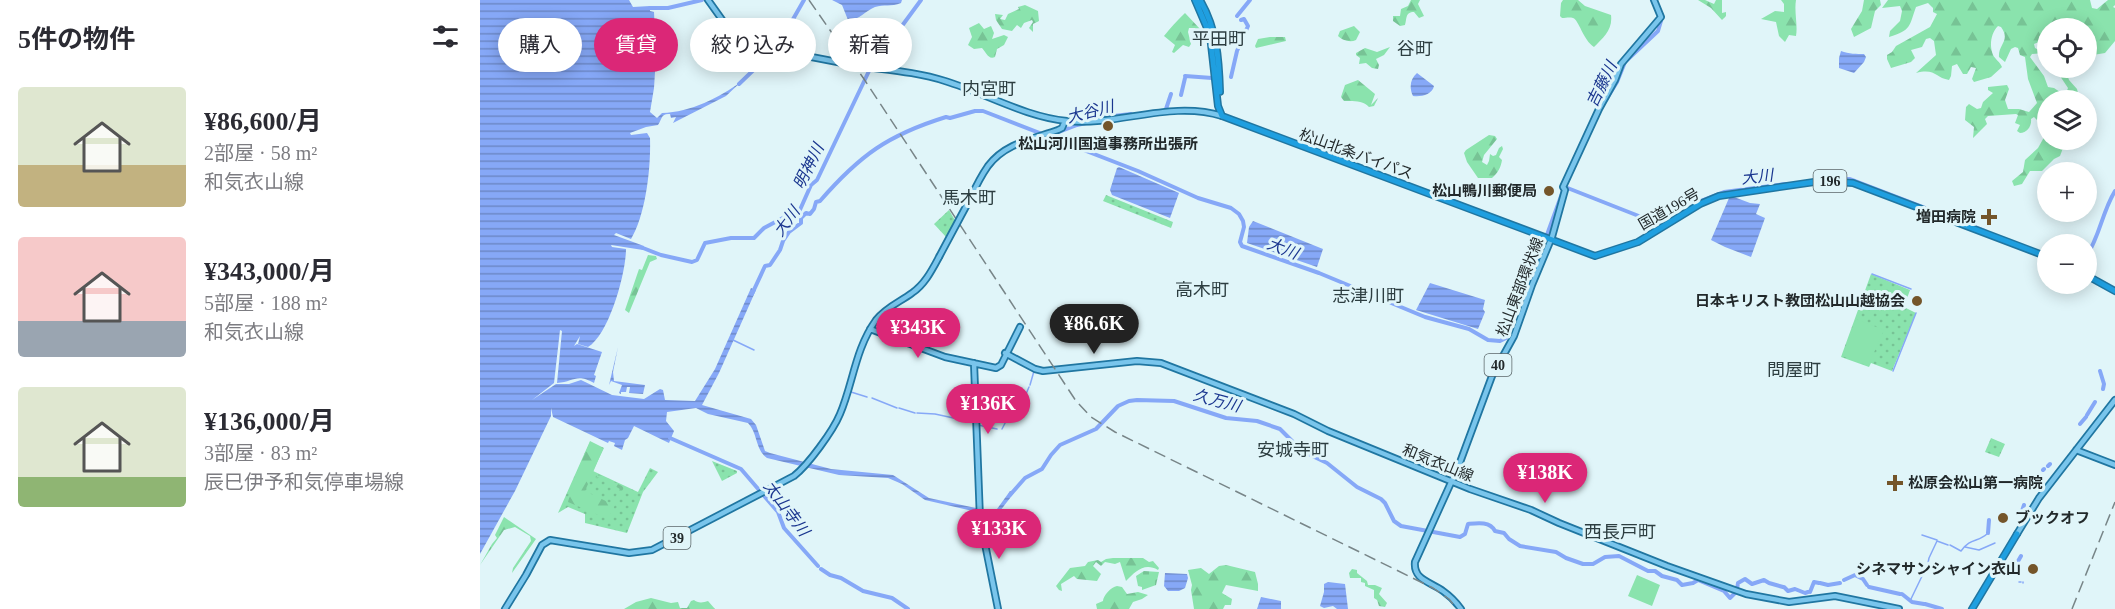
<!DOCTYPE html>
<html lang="ja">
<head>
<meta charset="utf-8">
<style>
	:root { --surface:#fff; --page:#f7f7f7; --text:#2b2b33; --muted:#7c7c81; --accent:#db2777 }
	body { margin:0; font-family:"Times New Roman","Noto Sans JP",serif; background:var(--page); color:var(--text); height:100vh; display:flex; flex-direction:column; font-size:22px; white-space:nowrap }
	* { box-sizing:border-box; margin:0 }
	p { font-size:20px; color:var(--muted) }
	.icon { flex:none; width:33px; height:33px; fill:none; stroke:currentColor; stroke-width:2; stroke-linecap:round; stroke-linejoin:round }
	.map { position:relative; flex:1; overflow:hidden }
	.side { display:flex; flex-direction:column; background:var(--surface); width:480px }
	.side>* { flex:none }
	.guide { position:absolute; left:18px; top:18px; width:570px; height:54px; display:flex; gap:12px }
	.buttons { position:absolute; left:1557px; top:18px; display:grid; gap:12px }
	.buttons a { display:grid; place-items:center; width:60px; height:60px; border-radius:50%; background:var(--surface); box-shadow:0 3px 15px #0003; font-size:30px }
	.price { position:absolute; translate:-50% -51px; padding:0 14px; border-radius:21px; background:var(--accent); color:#fff; font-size:20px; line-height:39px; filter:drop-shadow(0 2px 3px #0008) }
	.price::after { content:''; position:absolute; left:50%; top:36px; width:18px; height:14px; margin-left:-9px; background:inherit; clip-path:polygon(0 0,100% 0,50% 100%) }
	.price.on { background:#222; color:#fff }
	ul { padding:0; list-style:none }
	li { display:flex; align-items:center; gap:18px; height:150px; padding:0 18px }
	li span { display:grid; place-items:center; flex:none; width:168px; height:120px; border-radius:6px; color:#555 }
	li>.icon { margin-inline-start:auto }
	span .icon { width:72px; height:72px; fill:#fffc; stroke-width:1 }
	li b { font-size:26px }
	h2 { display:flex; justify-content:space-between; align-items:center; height:72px; padding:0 18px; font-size:26px }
	.tag { padding:0 21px; border-radius:27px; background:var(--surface); box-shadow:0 3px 15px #0003; font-size:21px; line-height:54px }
	.tag.on { background:var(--accent); color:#fff }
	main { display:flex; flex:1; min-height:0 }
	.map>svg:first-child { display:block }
</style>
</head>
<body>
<main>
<section class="side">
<h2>5件の物件<svg class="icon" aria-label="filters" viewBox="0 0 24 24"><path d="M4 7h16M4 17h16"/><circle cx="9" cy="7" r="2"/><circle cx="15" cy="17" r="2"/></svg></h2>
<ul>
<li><span style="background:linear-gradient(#dfe7d0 65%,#c2b280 0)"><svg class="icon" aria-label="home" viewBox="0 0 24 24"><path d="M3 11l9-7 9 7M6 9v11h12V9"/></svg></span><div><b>¥86,600/月</b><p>2部屋 · 58 m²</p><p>和気衣山線</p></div></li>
<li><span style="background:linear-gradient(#f6c9c9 70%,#9aa5b1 0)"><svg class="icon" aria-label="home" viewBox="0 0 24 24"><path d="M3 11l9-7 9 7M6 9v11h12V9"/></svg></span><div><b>¥343,000/月</b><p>5部屋 · 188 m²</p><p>和気衣山線</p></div></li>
<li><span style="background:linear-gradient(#dfe7d0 75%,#8fb573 0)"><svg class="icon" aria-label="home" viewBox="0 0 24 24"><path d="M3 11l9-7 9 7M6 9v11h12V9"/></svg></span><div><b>¥136,000/月</b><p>3部屋 · 83 m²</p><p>辰巳伊予和気停車場線</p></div></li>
</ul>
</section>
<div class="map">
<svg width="1635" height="609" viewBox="0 0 1635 609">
	<defs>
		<pattern id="green-dots" width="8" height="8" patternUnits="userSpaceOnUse" patternTransform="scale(1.5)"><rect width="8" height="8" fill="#8ae3ad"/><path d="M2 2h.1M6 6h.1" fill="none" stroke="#77c395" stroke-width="1.8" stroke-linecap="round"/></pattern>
		<pattern id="forest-firs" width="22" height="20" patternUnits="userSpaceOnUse" patternTransform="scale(1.5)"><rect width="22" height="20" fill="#8ae3ad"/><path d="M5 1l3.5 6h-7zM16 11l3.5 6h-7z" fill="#77c395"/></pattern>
		<pattern id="cemetery-stones" width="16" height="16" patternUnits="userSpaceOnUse" patternTransform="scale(1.5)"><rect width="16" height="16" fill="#8ae3ad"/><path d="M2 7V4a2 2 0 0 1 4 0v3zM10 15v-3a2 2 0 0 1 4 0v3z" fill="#77c395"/></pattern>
		<pattern id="water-rules" width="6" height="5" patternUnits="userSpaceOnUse" patternTransform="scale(1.5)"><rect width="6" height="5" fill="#86a8f7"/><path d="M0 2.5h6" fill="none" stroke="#6d89c8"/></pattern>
	</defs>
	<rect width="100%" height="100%" fill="#e0f5f9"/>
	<path fill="url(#green-dots)" d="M626,195L693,222L691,228L623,201Z
		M469,210L476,222L467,238L454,224Z
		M1391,274L1430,290L1424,307L1436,313L1412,371L1391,363L1389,367L1361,357Z
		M1511,438L1525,444L1519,457L1505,452Z
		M110,441L124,448L113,471L158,492L170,468L178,472L163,492L147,533L105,523V514L88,507L78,513Z
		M232,461L257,471V473L242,481Z"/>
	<path fill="url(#forest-firs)" d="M931,0H940L938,4L944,16L939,18L934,12C925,12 927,19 925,25L920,26L913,21V16H920L921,9L928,6Z
		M1083,0H1098L1105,6L1131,15C1133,30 1123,38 1114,47C1103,40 1099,20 1093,18C1089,17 1086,18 1082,18L1080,16L1081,3Z
		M1218,0H1225L1234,4L1236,0H1242V13L1246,12V16L1242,20L1231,8Z
		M1301,0H1316C1314,12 1318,25 1316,36L1309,35L1305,42L1299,36L1296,22L1281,19L1295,11L1304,12V4Z
		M1384,0H1400L1401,5L1395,11L1391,28L1374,37L1371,29L1382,11Z
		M1408,0H1610L1612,8L1617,9L1628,0H1635V5L1633,7L1635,8V41L1625,53L1607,56L1606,28H1568L1567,46L1559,42L1554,44L1555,48L1565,53L1552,54L1550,57L1564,76L1568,87L1574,88L1583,94L1586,93L1588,88L1580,76L1566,69L1567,61L1568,68H1585L1589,80L1597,89L1599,97L1595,100H1568L1567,130L1554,117L1551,119C1552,126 1547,133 1540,133L1537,131L1540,125L1535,123L1538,115L1536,114L1508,116L1505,119L1507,124L1493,138L1494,127L1485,120L1486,107L1489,104L1497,109L1501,108L1503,102L1513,93L1508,90V87L1527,85L1529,89L1525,100L1528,109H1539L1549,112L1557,103L1548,79L1545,57L1540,55L1538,48L1535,47L1531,49L1525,62L1519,57C1518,44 1531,41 1521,27L1518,26C1511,33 1509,45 1513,55C1515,59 1520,62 1522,67L1511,77L1494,82L1492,79L1496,68L1491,67L1487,74H1483L1477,64L1472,66L1471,76L1469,80C1455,78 1456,68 1436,73L1456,55L1454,41L1450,38L1446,39L1442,47L1431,50L1435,58L1431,62L1411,68L1407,59V55L1412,52L1416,46L1450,27L1457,14L1453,12V8L1448,3L1436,7C1429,26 1432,30 1409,37L1410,31L1420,21L1422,11L1420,6L1402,8Z
		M545,5L558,11L559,21L553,24V32L549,28L553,22L552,20L544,23L541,28L537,25L532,31L522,29L516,20L515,14L523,15L520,19L525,20L528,14L539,9L538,7Z
		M705,13L721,30L716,31L715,28H709L708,32L711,44L709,47L703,45L694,53L692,52L695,45L684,36C690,28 697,21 705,13Z
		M499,23L504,29L511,26L514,33L512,39L524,35L528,37L524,45L517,49L515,57C508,60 506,52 502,48L494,49L488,45L492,37L489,28Z
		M874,26L880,32L876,40C870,43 862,40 858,36L860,31Z
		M790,37H805L806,41L776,48L775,46L778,39Z
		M910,47L904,55L896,59L899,65L898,69L892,68L886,63L879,64L880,58L876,55V53L885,48L897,52Z
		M878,80L895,94L891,105L898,98L894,106L889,107C883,100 872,101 864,101L861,97L865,85Z
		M1567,132L1568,140H1589L1583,148L1580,156L1574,159L1562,171H1550L1542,184L1534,186L1532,181L1543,172L1545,160L1558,148Z
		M1009,135L1015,136L1017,139L1004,155L1002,162L1007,165L1009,161L1010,154L1013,156L1016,155L1019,148L1022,146L1023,149L1019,157L1022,160C1021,167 1018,173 1012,178H998L987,162L984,153L986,150Z
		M168,255L176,256L177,259L170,262L149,313L145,310L159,269L162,270Z
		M110,442L123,449L105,491L132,504L140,489L119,477L116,478L118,474L144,487L128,519L88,502L93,481Z
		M24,517L56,539L32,573L33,568L51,541L50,536L35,527L24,530L0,565L12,544L17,538L15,535Z
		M633,558H663L669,562L673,561L679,568L678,570C664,562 655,572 646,581L640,562L635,564L625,562L621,566L616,562L613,566L621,574L617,581L597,579L594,576L581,584L582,591L579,590L576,586L590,568L605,566L608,562L618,560L621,562L626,559Z
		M746,565L775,572L778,584V591L746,585L742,593L752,599L751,605H745L743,609H714L711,590L712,585L708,570L721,568L729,574L739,566Z
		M872,569L877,570V573L887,581L888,585H895L902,588L899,594L907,603L905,607L899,606L897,600L894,598V590L885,586V583L881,582V578H870L869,573Z
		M637,586L642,587L647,594L658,592L668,595L662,599L653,602L649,609H617L616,604L623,601C623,596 631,587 637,586Z
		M171,598L191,603L198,602L200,608H207L211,601L214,600C217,603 223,603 228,601L235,609H144L156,602Z"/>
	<path fill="url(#cemetery-stones)" d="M664,571L679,572L676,585L662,590V587L658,586L656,576Z"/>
	<path fill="#8ae3ad" d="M1376,319L1404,330L1388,366L1362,356Z
		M1157,575L1180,585L1172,606L1148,596Z"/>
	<path fill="url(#water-rules)" d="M0,0H149L153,7L170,6V11L174,12L176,56L174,88L170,112L177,118L182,113C211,112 239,98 262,81L246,96L193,123L196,117L191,118L190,114C181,113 182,119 178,125L166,127L150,133L151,135L167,133L170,138C171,167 166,214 151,239L136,233L134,235L164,246L163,250L131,245L132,247L146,249C146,273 129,335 108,347L98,344L100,336L94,346L97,344L122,352L114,375L116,376L114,383C96,373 94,382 77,383L82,331L80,330L74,383L52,400L76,384H89L101,380L132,395L164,399L180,389L183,390L185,400L215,401L235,369L271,288L276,290L239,373L222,405L271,419L276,425L285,451L290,453L351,469L413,475L449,498L510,511L517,509L530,491L534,493L520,511L510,515L445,500L422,484L408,478L359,475L287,458C275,450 278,433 268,423L228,414L216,408L187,412L186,421L194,431L189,443L154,426L148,438L145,440L142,450L134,446L135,443L129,441L128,443L73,417L71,408V416L35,491L0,554Z
		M352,0H422L421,3C411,7 404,4 395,7C385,11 380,20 368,20L362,5Z
		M1361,51C1369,54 1377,54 1384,54L1386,57L1384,62L1374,73L1359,68V58Z
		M937,73L954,86C952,95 941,97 933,96C929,88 930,79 937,73Z
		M639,167L699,193L690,218L632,195L630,190L637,168Z
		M1254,197L1270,203L1280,204L1276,214L1285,218L1271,257L1245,247L1231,240L1249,198Z
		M773,221L843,249L837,267L767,243L769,227Z
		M950,283L1005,300L1003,309L1005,312L998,329L936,310Z
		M138,347L133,372L134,381L165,385L163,394L149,393L150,387H147L146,392H141V394L139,393L142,385L131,381L129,385Z
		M685,573L707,574L708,578L705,588L699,591H688L684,586Z
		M848,582L865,584L868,609H857L853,606L844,608L840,606L844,592V584Z
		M781,597L801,601V609H777Z"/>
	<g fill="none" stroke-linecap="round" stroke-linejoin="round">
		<path stroke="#86a8f7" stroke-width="1.5" d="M1392,274L1431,289
			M253,340L274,350
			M1413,371L1436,313
			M550,385L554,371
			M371,392L387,397
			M546,394L549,387
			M392,398L417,408
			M538,398L545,395
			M419,408L435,413
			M437,413L455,414L492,422
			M498,425L517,429
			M522,429L537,400
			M1442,535L1457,540
			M1470,545L1481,551C1491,537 1498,543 1508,533
			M1485,547L1499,550L1515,543
			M1539,582H1541
			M1543,582V583
			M1430,601L1444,572L1446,573L1449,558L1457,541L1468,545"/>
		<path stroke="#86a8f7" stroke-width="4" d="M170,8H188L222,0
			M757,16L770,0
			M394,64L441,0
			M705,76L732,78
			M751,77L757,51L768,26L764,19L761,20
			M259,84L284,60L308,28L324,0
			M701,95L705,78
			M1126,100L1137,82L1145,62L1178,31L1181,21L1180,16
			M686,109L691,94
			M622,121L625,117L651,114
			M571,135L597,125L606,123
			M1347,179H1370L1469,217
			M1085,187L1174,222L1186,221L1201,213
			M1218,202L1244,192L1306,184
			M1473,218L1505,231
			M163,248L181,255L212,262L217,260L225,243L251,238H274L284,228L316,211L319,212L331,185L337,180L389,71
			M1606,257C1620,236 1622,212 1635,191
			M272,294L285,266L290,265L300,250L303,241L309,232L321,223V218L326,213L330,214L334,209L336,202L340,201C380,155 408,135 466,117L470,118L495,111H503L658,171L718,198L751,208L759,214L763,221L764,227L760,242L762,246L839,273L945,317L989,329L1008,340L1020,341L1026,338L1032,331L1084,188
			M1620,371L1624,384L1623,389
			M1607,415L1615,402
			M1600,424L1606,417
			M190,438L261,469L298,512L304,528L338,566
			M1568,466L1570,464
			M1563,470L1564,469
			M1551,487L1553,481
			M530,495L545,478L562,469L571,455L580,445L616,429L638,406L649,401L657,400L694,401L746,418L777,421L800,429L822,451L847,463L877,487L901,499L905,503L914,521L921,526L980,537L985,534L988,524C997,523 1010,521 1015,531L1024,533L1029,539L1040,546L1076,552L1086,558L1103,564H1113L1125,557L1139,556L1168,571H1175L1182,576L1197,580L1202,585L1213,583L1218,580L1244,591L1250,598L1256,592
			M1542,511L1544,505
			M1508,533L1509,520
			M341,569L350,575L361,578L383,591L412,598L428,609
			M1533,570L1541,556
			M1364,580L1375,575L1383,579L1387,585
			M1340,583L1348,585L1360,583
			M1304,587L1308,591L1315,589L1325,593L1328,592
			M1389,587L1420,594
			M1257,589L1258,583L1265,579L1272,584L1284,580L1289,583L1303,587
			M1330,592L1334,582L1339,583
			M1422,594L1432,602L1444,604
			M1445,604L1462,609"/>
		<defs>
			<path id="major" d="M228,0L243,21L258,31L321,55L373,65
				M379,66C408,70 437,72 465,81C505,93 545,117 587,121C639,126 691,100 742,116
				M490,199C495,188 501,176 508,166C525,143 553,139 578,130L582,128L585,121
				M390,329L465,357L516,368L521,365L540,327
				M525,353L555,369L563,371L657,361L681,363L814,414L848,431L990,489L1051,510L1079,523L1187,566L1266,594L1309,602L1355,596L1419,609
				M494,363L500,519L518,609
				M1596,450L1635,465
				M1537,534L1559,498L1635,400
				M25,609L46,575L62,545L70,540L149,553L172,550L314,476C328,465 353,431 360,414C373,384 375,349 396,320C406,307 420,302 432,293C445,284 452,270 459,257
				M981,609C976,602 970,596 963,591C951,582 933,580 935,562L979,465L1012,376L1034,336L1052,285L1072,237L1085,190L1083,187L1119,109L1135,80L1141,64L1181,17L1174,0"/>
			<path id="highway" d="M715,0L730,35L738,106L742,116L1115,256L1158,242L1220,204L1239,196L1341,181L1373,183L1568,257
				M720,0C737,29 739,59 740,92
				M1606,275L1635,291
				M1492,609L1537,534"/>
		</defs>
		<use href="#major" stroke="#2076a1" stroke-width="8"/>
		<use href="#highway" stroke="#2076a1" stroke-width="8"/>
		<use href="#major" stroke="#79c5ec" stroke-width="4.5"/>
		<use href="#highway" stroke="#1f9fe0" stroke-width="5"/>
		<path stroke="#788588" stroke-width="1.5" stroke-dasharray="12 6" stroke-linecap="butt" d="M329,0L384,79L596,401L611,417L635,432L953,588L969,599L977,609
			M1592,609L1635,502"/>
		<defs>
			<path id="major-bridge" d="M373,65L379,66
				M459,257L490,199"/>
		</defs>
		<use href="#major-bridge" stroke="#2076a1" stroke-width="8" stroke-linecap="butt"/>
		<use href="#major-bridge" stroke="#79c5ec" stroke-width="4.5"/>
	</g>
	<g fill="#74552a" stroke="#e0f5f9" stroke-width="2">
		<circle cx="628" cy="126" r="6"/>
		<circle cx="1069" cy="191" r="6"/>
		<path d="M1506 208h6v6h6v6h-6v6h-6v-6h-6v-6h6z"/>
		<circle cx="1437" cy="301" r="6"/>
		<path d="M1412 474h6v6h6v6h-6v6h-6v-6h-6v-6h6z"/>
		<circle cx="1523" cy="518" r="6"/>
		<circle cx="1553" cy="569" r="6"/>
	</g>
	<g text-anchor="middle" stroke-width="6" stroke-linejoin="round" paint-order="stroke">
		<g fill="#e0f5f9" stroke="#5b6669" stroke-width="1.5">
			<rect x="1333.5" y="170" width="33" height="22" rx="4.5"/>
			<rect x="1004.5" y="354" width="27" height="22" rx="4.5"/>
			<rect x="183.5" y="527" width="27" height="22" rx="4.5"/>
		</g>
		<g font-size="14" font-weight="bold" fill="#22292b">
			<text x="1350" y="186">196</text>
			<text x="1018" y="370">40</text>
			<text x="197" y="543">39</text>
		</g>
		<g font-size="15" font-weight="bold" fill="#22292b" stroke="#e0f5f9" text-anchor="end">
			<text x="628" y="149" text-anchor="middle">松山河川国道事務所出張所</text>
			<text x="1057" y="196">松山鴨川郵便局</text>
			<text x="1496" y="222">増田病院</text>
			<text x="1425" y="306">日本キリスト教団松山山越協会</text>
			<text x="1428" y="488" text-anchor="start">松原会松山第一病院</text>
			<text x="1535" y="523" text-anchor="start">ブックオフ</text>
			<text x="1541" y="574">シネマサンシャイン衣山</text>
		</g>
		<g font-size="15" fill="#22292b" stroke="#e0f5f9">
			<text transform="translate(876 154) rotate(20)" y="5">松山北条バイパス</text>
			<text transform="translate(1189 209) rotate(-30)" y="5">国道196号</text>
			<text transform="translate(1040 287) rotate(-69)" y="5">松山東部環状線</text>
			<text transform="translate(958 463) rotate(22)" y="5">和気衣山線</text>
		</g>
		<g font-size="16" font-style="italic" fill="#1a368f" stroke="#e0f5f9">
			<text transform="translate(1121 84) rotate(-64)" y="6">吉藤川</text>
			<text transform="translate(610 111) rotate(-14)" y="6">大谷川</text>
			<text transform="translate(328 166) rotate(-64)" y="6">明神川</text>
			<text transform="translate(1277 176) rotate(-6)" y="6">大川</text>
			<text transform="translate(306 221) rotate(-53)" y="6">大川</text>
			<text transform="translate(803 248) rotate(21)" y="6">大川</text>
			<text transform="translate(737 400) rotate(15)" y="6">久万川</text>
			<text transform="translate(307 508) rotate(53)" y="6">太山寺川</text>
		</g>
		<g font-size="18" fill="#2d3e41" stroke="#e0f5f9">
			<text x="739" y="45">平田町</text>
			<text x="935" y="55">谷町</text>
			<text x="509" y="95">内宮町</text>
			<text x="489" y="204">馬木町</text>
			<text x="722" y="296">高木町</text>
			<text x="888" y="302">志津川町</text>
			<text x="1314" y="376">問屋町</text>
			<text x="813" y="456">安城寺町</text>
			<text x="1140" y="538">西長戸町</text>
		</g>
	</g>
</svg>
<div class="buttons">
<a><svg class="icon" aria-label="locate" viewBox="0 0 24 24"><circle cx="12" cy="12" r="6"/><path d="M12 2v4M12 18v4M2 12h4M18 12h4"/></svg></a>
<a><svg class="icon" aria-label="layers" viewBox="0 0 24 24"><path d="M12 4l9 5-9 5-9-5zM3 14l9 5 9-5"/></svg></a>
<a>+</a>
<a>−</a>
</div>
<b class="price on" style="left:614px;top:355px">¥86.6K</b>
<b class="price" style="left:438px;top:359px">¥343K</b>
<b class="price" style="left:508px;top:435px">¥136K</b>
<b class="price" style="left:1065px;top:504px">¥138K</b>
<b class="price" style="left:519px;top:560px">¥133K</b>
<div class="guide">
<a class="tag">購入</a>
<a class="tag on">賃貸</a>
<a class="tag">絞り込み</a>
<a class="tag">新着</a>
</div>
</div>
</main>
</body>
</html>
